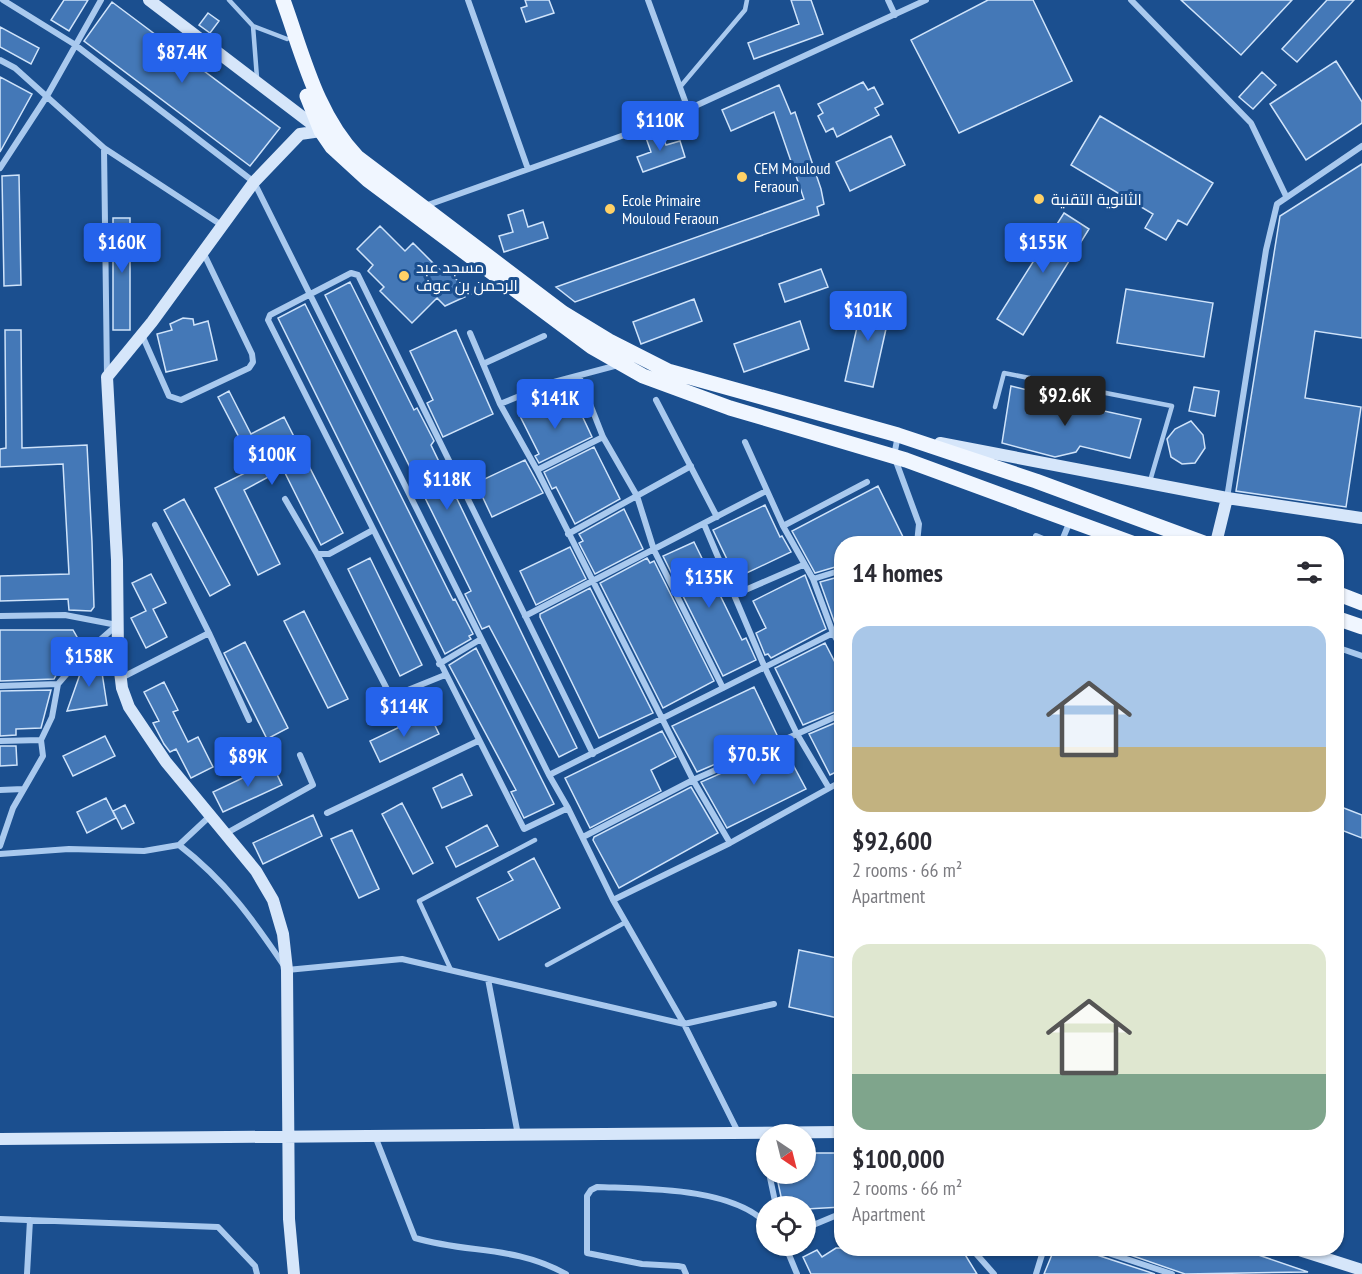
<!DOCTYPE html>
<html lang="en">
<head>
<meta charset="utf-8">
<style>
	:root { --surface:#fff; --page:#f2f2f3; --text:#2b2b33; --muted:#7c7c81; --accent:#2563eb }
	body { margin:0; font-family:"PT Sans Narrow",Cairo,sans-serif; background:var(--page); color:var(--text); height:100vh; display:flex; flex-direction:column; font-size:22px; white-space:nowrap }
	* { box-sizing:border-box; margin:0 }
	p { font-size:20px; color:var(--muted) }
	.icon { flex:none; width:33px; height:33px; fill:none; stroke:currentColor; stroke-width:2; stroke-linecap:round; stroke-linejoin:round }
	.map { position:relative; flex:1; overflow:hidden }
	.details { position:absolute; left:834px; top:536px; width:510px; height:720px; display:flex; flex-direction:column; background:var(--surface); border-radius:24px; box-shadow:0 2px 4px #0004 }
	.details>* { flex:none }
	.needle { width:39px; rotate:145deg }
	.controls { position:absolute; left:756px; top:1124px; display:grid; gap:12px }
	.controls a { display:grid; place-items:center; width:60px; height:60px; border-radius:50%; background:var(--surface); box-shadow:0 2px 4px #0004; font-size:30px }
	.price { position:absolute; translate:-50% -51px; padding:0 14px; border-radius:6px; background:var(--accent); color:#fff; font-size:20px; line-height:39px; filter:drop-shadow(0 2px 3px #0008) }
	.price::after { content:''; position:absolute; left:50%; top:36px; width:18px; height:14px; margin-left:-9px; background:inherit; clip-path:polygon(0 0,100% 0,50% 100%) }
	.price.current { background:#222; color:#fff }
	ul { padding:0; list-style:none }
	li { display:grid; align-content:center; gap:12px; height:318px; padding:0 18px }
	li span { display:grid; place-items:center; height:186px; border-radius:18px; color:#555 }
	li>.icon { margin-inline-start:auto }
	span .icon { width:108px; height:108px; fill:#fffc; stroke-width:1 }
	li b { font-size:26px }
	h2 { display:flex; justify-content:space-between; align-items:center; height:72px; padding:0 18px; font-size:26px }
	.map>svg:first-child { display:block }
</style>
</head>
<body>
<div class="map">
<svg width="1362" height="1274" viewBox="0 0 1362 1274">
	<rect width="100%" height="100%" fill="#1b4f8f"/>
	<path fill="#4478b7" stroke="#cfe3fa" stroke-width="1.5" d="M64,0H88L69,31L51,20Z
		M525,0H549L554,13L526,22L521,8L527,6Z
		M791,0H811L823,34L754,59L748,43L799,24Z
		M988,0H1033L1072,81L959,133L911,40Z
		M1181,0H1292L1241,55Z
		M1327,0H1354L1297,62L1282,49Z
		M112,2L280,128L250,166L84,41Z
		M208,13L219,21L210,33L199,25Z
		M0,27L39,48L31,64L0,47Z
		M1336,61L1362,102V123L1306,160L1270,104Z
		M1262,72L1276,85L1253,109L1239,97Z
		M0,77L32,94L0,152Z
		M863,82L868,90L874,87L883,104L875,108L879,115L837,137L833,128L826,132L818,116L823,113L818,104Z
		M779,85L791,114L795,112L821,189L824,204L817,207L819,215L575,302L556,287L804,199L774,112L731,131L722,110Z
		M1100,116L1213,183L1187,225L1178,220L1166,240L1145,228L1153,214L1071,165Z
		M660,129L666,145L680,141L685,157L643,172L637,157L651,152L645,135Z
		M891,136L905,165L850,191L836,162Z
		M1362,164V338L1315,331L1305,398L1361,407L1346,507L1236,491L1280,216Z
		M19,175L21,285L4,286L2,176Z
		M523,210L528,227L543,222L548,238L504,252L499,236L513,232L508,215Z
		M1064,213L1089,229L1023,335L997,319Z
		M113,218H130V330H113Z
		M380,226L405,251L413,243L445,275L448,271L471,294L445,306L437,298L412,323L380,291L384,287L368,271L373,265L357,249Z
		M821,269L828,287L785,302L779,284Z
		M350,282L414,410L417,408L434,441L431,445L577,748L559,757L489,626L482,629L465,594L471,591L325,295Z
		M1126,289L1213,303L1204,357L1117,343Z
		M864,296L892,302L873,387L845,381Z
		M694,299L702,321L641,344L633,322Z
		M305,304L453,600L455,599L473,634L469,636L471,639L445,654L278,318Z
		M183,318L193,319L194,325L208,321L217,360L166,372L157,334L172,330L170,324Z
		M800,321L809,349L744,372L734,344Z
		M5,330H21L22,448L87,445L92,542L94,607L91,611L69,610L68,599L0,601V576L69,574L63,464L0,467V449L6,448Z
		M456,330L493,414L443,437L427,403L433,400L410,351Z
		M1011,386L1036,392L1035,396L1141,419L1130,458L1080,446L1076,452L1055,457L1002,443Z
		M1194,387L1219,391L1215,416L1189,411Z
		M229,391L251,434L284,417L343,533L321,545L283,469L244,490L280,564L258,575L215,488L255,468L218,397Z
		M543,403L551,418L577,405L592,437L539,463L535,456L539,454L519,414Z
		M1191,421L1203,435L1205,448L1195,463L1182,464L1171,457L1167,439L1175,429Z
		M594,447L620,499L575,524L556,487L552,489L544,472Z
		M525,460L543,493L492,517L476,483Z
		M878,486L903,537L890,543H842V565L815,573L792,531Z
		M184,499L230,585L210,596L164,510Z
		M765,505L780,537L782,536L791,552L736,578L713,530Z
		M624,509L643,549L595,574L579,543L583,541L579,534Z
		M694,542L742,640L746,638L756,660L723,676L663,556Z
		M570,547L586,579L536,605L520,571Z
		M370,558L422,665L400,676L348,569Z
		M647,558L650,563L654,561L714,681L663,708L600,583Z
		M151,574L166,603L153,609L167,637L146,648L131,618L146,611L132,583Z
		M805,575L826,629L771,658L768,654L765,655L756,633L766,628L753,601Z
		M842,576V621L835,624L820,582Z
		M590,588L653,713L599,738L540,617V614Z
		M304,611L348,699L328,708L284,621Z
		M0,630H73L77,637L54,679L0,681Z
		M245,642L288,728L267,739L224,653Z
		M825,643L842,676V709L803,725L775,668Z
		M476,648L554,804L524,818L511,792L516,790L449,665Z
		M100,660L107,705L67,711L84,663Z
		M164,682L178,710L173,712L188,742L198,737L213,767L191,778L176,749L170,752L164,744L153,723L159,721L144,692Z
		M754,687L778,737L697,772L672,726Z
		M51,690L41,728L16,729V735L0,736V691Z
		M429,713L439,734L380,762L370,741Z
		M842,720V769L830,775L809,734Z
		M662,731L676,757L651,770L661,791L590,828L565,778Z
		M105,736L115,756L73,776L63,756Z
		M0,746H16L17,765L0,766Z
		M783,746L806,789L727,828L701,782Z
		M272,764L282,785L223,812L213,792Z
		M462,774L472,795L442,808L433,788Z
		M691,787L718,833L619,888L593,840L594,837Z
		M106,798L116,818L87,833L77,812Z
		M402,803L433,863L413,874L382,814Z
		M125,805L134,823L122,829L113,811Z
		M1336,805L1362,815V838L1336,828Z
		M313,815L322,836L263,864L253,843Z
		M487,825L498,846L456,867L446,847Z
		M352,830L379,889L359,898L331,839Z
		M534,858L560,908L499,940L477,898L513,880L508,872Z
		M799,950L842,959V1019L789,1007Z
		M806,1153H842V1207L806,1209V1206H783L776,1173H806Z
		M836,1248H915L918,1252L925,1248H961L977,1274H811L803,1257L817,1250L822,1257Z
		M1059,1248H1088L1091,1253L1155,1274H1044L1053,1252L1058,1253Z
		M1110,1248H1238L1308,1272L1185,1274Z"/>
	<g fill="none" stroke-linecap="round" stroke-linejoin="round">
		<path stroke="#a9c9ee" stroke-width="4.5" d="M229,0L253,26L257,78
			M253,26L287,39
			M680,87L745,10L747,0
			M995,407L1004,373L1172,406L1150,481
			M547,965L626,922
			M451,970L419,901L535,840"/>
		<path stroke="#a9c9ee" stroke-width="6" d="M3,0L74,44L254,182L549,775L568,808L613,900L684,1024L739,1134
			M468,0L528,169
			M648,0L688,109
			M888,0L895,15
			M1131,0L1251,123L1286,196
			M0,60L15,68L104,148L223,226
			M104,148L107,376
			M0,168L47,96L101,0
			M425,206L658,123L926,0
			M470,333L500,404L537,470L693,780L730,843
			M142,335L169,396L181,400L249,368L253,362L252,354L204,254
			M483,364L544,336
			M579,376L603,437L637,496L654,550L723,688
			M656,400L717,517
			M500,404L554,382L618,365
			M898,435L894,456L919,524L917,543
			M745,442L783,526L813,579L833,633L842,649
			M537,470L603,437
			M1227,498L1266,250L1277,204L1362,146
			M285,499L317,554H329L373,530
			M704,524L765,668L797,734L829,788
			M155,525L209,633
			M783,526L867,482
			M568,534L691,466
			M1036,536L1053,543
			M1061,543L1070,521
			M317,554L389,693L398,694L445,675
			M813,579L842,570
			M736,594L803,565
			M0,616L65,615L117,625
			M525,616L766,491
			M1336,647L1362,656
			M439,664L481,639
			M121,678L209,633L249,720
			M0,686L58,684
			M0,741L41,740
			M549,775L833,633
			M0,790L23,789
			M568,808L524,829L268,320L270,315L351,273L358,275L593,754
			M327,813L478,741
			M225,834L313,785L300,755
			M583,837L693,780L842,714
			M179,845C226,881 254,921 287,970L402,959L684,1024L774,1004
			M0,846L13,808L43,756L41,740L52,717L58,684L83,655L117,625
			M0,854L69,849L144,851L179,845L210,816
			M613,900L730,843L842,781
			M488,979L518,1135
			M762,1134L766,1158
			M375,1136L415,1238C469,1254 514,1245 566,1274
			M769,1173L776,1206
			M0,1219L218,1227L255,1266L257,1274
			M806,1228L842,1213
			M785,1245L797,1274
			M971,1248L994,1274
			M1093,1248L1172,1274
			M27,1274L30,1220
			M686,1274L683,1267L678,1266L642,1264L587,1253V1196L591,1190L597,1187C645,1189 730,1187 766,1223
			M1036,1274L1044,1248"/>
		<path stroke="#d6e6fa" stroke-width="12" d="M149,0L321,131
			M940,443L1227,498
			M1216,543L1227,498L1362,518
			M0,1139L842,1132
			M1293,1248L1362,1270
			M294,1274L289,1219L287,970L283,934L273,900L256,871L166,762L129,707L122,688L118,655L117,560L107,377L152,322L254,182L300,134L321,131"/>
		<path stroke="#f0f6ff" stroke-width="15" d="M283,0C303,55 316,114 357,157L563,313L609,341L668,371L898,435L1036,481L1204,543
			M307,96L321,131L332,147L368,180L592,347L643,376L730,408L906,460L1132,543
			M1336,593L1362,603
			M1336,618L1362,627"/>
	</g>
	<g fill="#ffd166" stroke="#1b4f8f" stroke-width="2">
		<circle cx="742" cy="177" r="6"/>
		<circle cx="1039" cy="199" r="6"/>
		<circle cx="610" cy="209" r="6"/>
		<circle cx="404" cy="276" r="6"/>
	</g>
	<g text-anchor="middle" stroke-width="6" stroke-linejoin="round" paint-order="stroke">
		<g font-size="16" fill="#fff" stroke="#1b4f8f" text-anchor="start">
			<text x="754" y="174">CEM Mouloud<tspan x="754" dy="18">Feraoun</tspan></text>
			<text x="1051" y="205">الثانوية التقنية</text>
			<text x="622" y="206">Ecole Primaire<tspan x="622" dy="18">Mouloud Feraoun</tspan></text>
			<text x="416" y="273">مسجد عبد<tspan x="416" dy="18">الرحمن بن عوف</tspan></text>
		</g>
	</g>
</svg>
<div class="controls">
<a><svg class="needle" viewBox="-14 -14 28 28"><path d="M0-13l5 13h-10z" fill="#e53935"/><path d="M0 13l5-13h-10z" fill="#7c7c81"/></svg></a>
<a><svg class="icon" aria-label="locate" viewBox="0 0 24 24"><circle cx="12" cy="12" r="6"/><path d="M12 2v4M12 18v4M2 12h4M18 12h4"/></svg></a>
</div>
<b class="price" style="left:182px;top:84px">$87.4K</b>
<b class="price" style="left:660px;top:152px">$110K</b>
<b class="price" style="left:122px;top:274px">$160K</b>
<b class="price" style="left:1043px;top:274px">$155K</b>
<b class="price" style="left:868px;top:342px">$101K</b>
<b class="price current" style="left:1065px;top:427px">$92.6K</b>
<b class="price" style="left:555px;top:430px">$141K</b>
<b class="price" style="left:272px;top:486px">$100K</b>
<b class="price" style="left:447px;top:511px">$118K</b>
<b class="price" style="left:709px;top:609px">$135K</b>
<b class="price" style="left:89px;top:688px">$158K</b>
<b class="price" style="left:404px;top:738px">$114K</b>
<b class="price" style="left:754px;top:786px">$70.5K</b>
<b class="price" style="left:248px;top:788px">$89K</b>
<section class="details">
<h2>14 homes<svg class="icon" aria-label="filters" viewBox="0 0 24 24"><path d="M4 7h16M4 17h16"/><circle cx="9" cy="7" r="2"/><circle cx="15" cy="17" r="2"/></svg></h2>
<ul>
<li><span style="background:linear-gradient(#a9c7e8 65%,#c2b280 0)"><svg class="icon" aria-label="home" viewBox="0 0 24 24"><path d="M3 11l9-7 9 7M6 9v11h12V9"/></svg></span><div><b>$92,600</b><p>2 rooms · 66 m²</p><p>Apartment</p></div></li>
<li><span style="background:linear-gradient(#dfe7d0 70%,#7fa58c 0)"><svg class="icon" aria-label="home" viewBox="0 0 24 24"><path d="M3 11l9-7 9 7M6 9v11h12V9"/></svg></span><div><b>$100,000</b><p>2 rooms · 66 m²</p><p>Apartment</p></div></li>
</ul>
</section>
</div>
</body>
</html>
